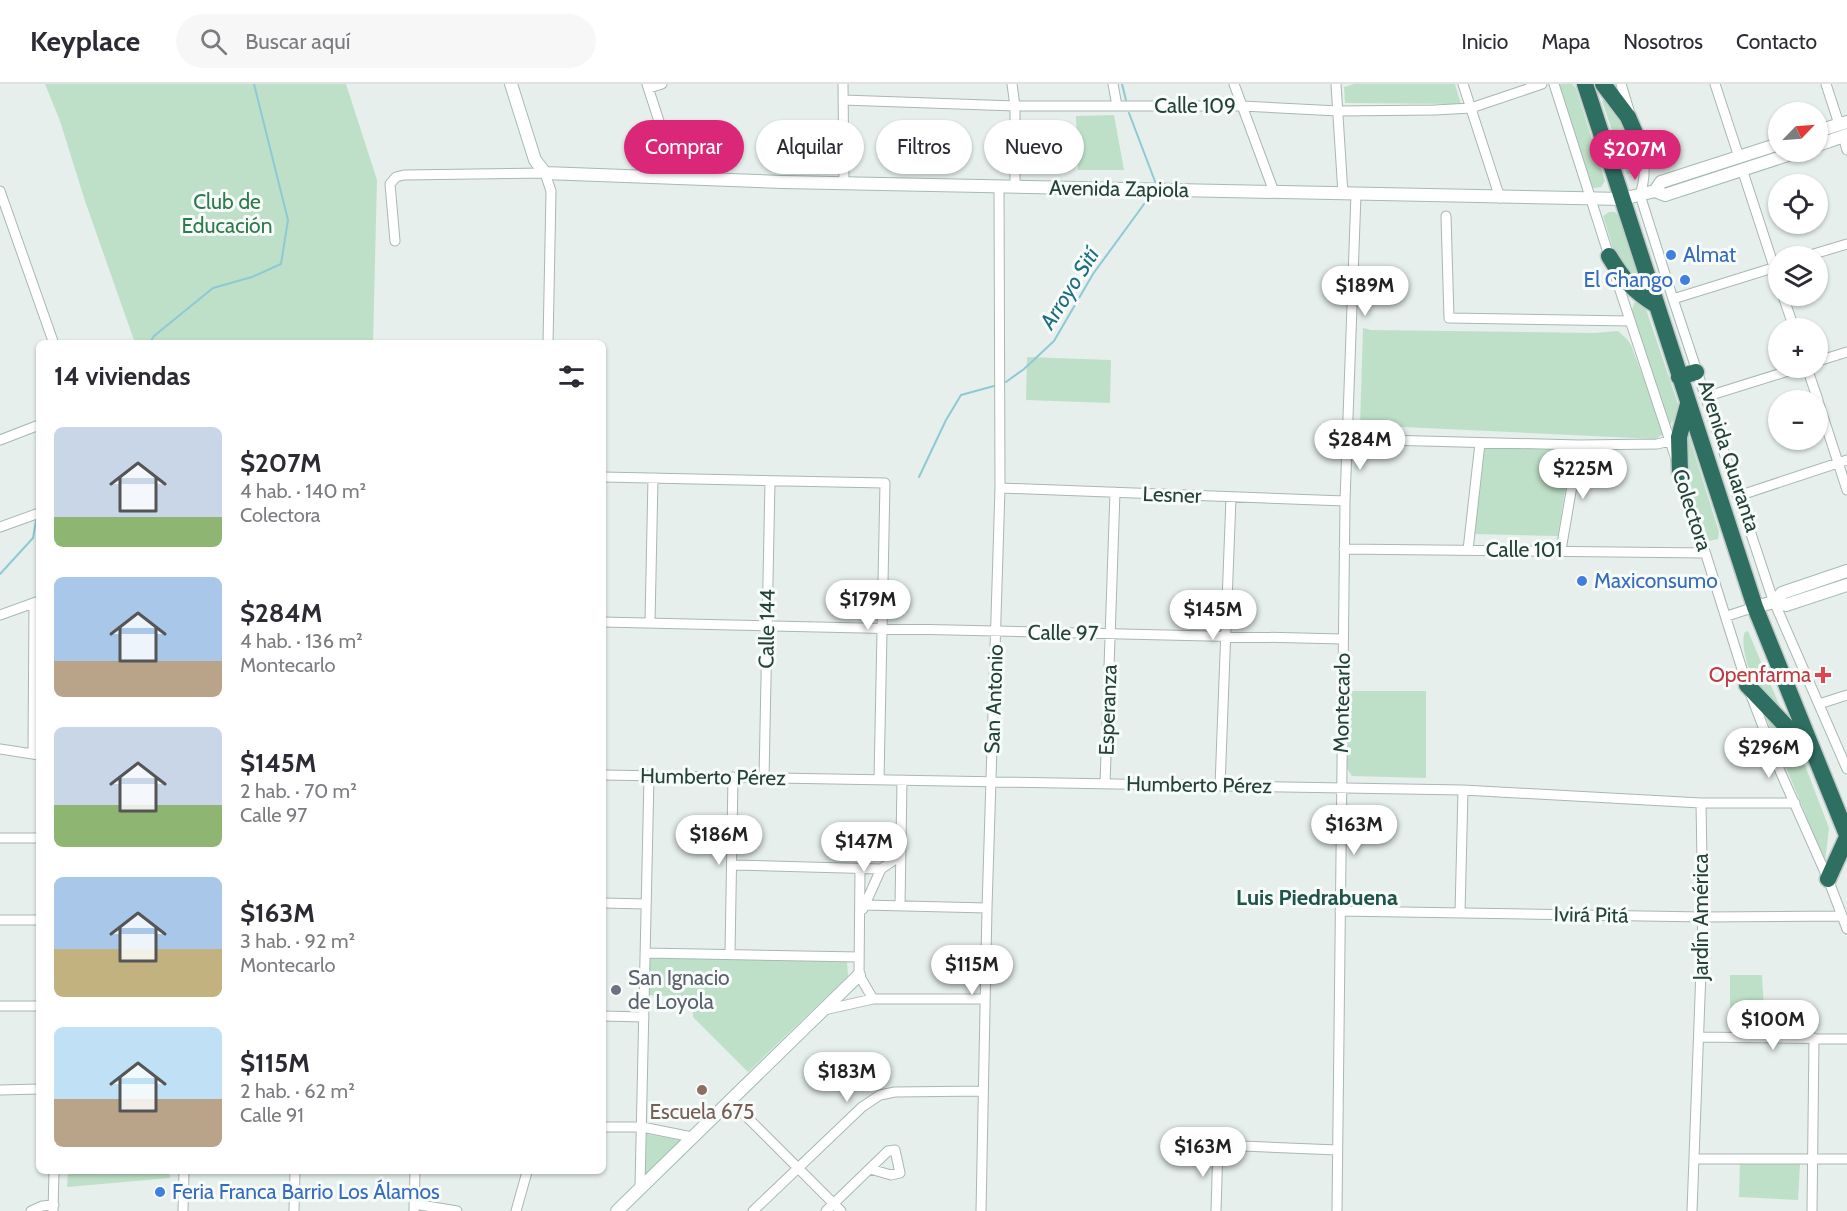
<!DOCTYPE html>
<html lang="es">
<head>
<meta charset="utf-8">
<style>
	:root { --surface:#fff; --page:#f7f7f7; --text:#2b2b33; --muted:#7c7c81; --line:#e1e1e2; --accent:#db2777 }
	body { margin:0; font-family:Cabin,sans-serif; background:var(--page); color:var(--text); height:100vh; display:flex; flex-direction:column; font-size:22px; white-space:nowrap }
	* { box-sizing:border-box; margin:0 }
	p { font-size:20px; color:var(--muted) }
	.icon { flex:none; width:33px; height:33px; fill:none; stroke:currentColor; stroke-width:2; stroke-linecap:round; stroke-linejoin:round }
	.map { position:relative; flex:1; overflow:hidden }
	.panel { position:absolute; left:36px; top:256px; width:570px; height:834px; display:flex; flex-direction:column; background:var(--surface); border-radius:9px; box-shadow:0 2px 4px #0004 }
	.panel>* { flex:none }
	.banner { position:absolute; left:624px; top:36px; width:570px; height:54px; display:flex; gap:12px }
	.needle { width:39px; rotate:65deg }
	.controls { position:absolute; left:1768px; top:18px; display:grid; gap:12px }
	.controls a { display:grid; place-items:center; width:60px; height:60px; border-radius:50%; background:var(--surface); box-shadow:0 2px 4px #0004; font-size:30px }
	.price { position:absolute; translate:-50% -51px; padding:0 14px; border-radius:21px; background:#fff; color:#222; font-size:20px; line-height:39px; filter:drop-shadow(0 2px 3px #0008) }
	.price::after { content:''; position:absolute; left:50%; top:36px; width:18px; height:14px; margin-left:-9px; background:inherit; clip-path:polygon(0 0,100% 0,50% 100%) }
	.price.selected { background:var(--accent); color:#fff }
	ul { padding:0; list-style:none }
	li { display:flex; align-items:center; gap:18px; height:150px; padding:0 18px }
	li span { display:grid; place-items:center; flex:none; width:168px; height:120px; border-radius:9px; color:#555 }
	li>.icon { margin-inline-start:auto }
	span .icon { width:72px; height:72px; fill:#fffc; stroke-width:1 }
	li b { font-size:26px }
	h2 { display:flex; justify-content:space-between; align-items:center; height:72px; padding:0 18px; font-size:26px }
	.tag { padding:0 21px; border-radius:27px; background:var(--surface); box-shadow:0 2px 4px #0004; font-size:21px; line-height:54px }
	.tag.selected { background:var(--accent); color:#fff }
	header { display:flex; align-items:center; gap:36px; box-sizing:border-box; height:84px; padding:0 30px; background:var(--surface); border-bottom:2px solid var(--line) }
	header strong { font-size:28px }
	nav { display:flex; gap:33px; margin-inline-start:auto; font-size:21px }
	.search { width:420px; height:54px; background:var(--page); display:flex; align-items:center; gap:15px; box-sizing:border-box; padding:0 21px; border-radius:33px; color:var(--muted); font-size:22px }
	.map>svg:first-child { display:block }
</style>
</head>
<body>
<header>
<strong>Keyplace</strong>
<div class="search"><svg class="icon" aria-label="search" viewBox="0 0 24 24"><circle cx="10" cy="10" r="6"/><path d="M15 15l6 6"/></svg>Buscar aquí</div>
<nav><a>Inicio</a><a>Mapa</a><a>Nosotros</a><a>Contacto</a></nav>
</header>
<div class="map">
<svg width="1847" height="1127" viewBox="0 0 1847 1127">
	<rect width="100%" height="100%" fill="#e6efeb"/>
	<path fill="#bfe0c8" d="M45,0H346L377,96L373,259H135L85,117L60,37Z
		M1354,0H1455L1461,20L1345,19L1344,3Z
		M1559,0H1572L1576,4L1605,97L1601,103L1594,104L1591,101Z
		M1605,14L1623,31L1640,84L1636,90H1627L1602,17Z
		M1114,31L1124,86H1078L1076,32Z
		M1609,128H1615L1619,132L1636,185V191L1632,193L1615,171L1603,132Z
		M1638,218L1646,225L1679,323L1675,335L1669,342L1632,226L1634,219Z
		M1363,244L1371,246L1595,249L1618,247L1627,255L1631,261L1662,343L1663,350L1656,355L1360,341Z
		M1027,273L1111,276L1110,319L1026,316Z
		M1687,349L1690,355L1719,448L1718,455L1709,457L1683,383Z
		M1479,357L1572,361L1558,452L1473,450Z
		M1748,547L1786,637C1778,627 1767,618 1760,608C1751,597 1739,560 1745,548Z
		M1348,607H1426V694L1352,692L1346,683Z
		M1770,631L1803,676L1829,744L1825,778L1770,644L1766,634Z
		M650,872L847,877L848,892L748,988L693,933V913L648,911Z
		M1730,891H1762L1764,926H1730Z
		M641,1049L685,1057L642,1098Z
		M1740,1077L1800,1080L1798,1116L1739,1113Z
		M68,1088H170V1094L67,1103Z"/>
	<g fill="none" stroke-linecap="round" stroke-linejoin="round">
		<path stroke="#8ec9d4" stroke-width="2" d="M1122,0L1126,16
			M1129,29L1156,100
			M149,260L154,252L213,204L252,193L281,180L288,136L254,0
			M1006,298L1024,285L1054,257L1093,190L1147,116
			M919,393L946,336L961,311L994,302
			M38,423L39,418
			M0,490L33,454L36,437"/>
		<defs>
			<path id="street" d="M647,0L677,93
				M843,0L844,99
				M1012,0L1015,22V102
				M1113,0L1117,22
				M1234,0L1274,108
				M1336,0L1343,110
				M1463,0L1500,114
				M1554,0L1610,175
				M1621,0L1629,26
				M1715,0L1739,73
				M1826,0L1839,40
				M649,4L662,0
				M843,16L1015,22H1242L1338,27L1435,26L1471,24L1542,0
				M1843,52L1847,66
				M1640,60C1645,79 1646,92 1640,111L1673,215L1772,513L1847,685
				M1742,85L1779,198
				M0,107L54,260
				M1446,132L1449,234L1630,237
				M395,157L390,100L396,93L404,91L545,89L551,107L548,260
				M1807,172L1847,160
				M1615,191L1675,372
				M1783,212L1794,244
				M1673,215L1779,182
				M1818,277L1847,268
				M1807,284L1818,316
				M1705,313L1798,284
				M1818,317L1847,406
				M1347,355L1579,361L1657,360L1670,357
				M0,356L39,341
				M1679,385L1747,601L1780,687L1828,795L1847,845
				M603,393L885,399L879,696
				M1000,404L1345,417
				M1738,412L1847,376
				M0,443L39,429
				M1344,465L1705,469
				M1468,466L1480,359
				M1561,466L1579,361
				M0,531L39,517
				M1727,532L1755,523
				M603,538L1342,555
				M650,539L653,394
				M1819,620L1847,611
				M0,665L39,671
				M33,668L34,519
				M603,691L1463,706L1701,719H1795
				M764,694L770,397
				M1105,700L1115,408
				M1220,702L1231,413
				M0,754H39
				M733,781L881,785
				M860,784L859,891L873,915
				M603,819L646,820
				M865,821L987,824
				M900,822L902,696
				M863,825L881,785L900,772
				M1340,827L1703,833L1841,832
				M1460,829L1463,706
				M0,836H39
				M645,869L859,873
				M730,870L733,693
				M0,922H39
				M824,926L873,915H985
				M603,932L644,933
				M1699,953L1847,955
				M0,1006L39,1005
				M730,1016L841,1127
				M603,1043H642L692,1053
				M1694,1075H1847
				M640,1103L649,692
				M414,1120L457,1127
				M31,1127L42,1122L54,1121
				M53,1127L54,1088
				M183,1127L184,1088
				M294,1127L295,1088
				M414,1127L415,1088
				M516,1127L527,1088
				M753,1127L862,1023L880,1011L895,1008L983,1007
				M826,1127L888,1067L895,1066L900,1089L891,1091L870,1085
				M981,1127L987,824L1000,404L999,102
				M1216,1127L1218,1061L1337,1066
				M1337,1127L1345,417L1356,110
				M1692,1127L1703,833L1701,719
				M1812,1127L1814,954"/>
			<path id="secondary" d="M511,0L535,76L545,89L783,98L1622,115L1655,107L1665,111L1797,68
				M1818,47L1847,38
				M1818,61L1847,51
				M1655,107L1661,98L1779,60
				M1774,518L1782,509L1847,487
				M1755,523L1774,518L1786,521L1847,501
				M617,1127L859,891"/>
			<path id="highway" d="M1585,0L1755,523L1847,751
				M1603,0L1628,33L1641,63
				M1609,172C1623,195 1633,207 1656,221
				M1679,293L1696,288
				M1680,389L1679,353L1688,320
				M1747,601L1808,665
				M1828,795L1847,753"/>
		</defs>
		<use href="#street" stroke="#a8b8b2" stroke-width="11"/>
		<use href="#secondary" stroke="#a4bbb3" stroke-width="14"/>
		<use href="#highway" stroke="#c2cac8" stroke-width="19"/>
		<use href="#street" stroke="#fff" stroke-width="9"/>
		<use href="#secondary" stroke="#fff" stroke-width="12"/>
		<use href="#highway" stroke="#2f6f62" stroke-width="16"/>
	</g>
	<g fill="#3f7fe0" stroke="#f7fbf9" stroke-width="2">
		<circle cx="1671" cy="171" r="6"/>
		<circle cx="1685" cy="196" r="6"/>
		<circle cx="1582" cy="497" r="6"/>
		<circle cx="160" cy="1108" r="6"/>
	</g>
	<path fill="#e0444e" stroke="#f7fbf9" stroke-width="2" d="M1820 582h6v6h6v6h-6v6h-6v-6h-6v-6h6z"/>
	<circle fill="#6b7280" stroke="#f7fbf9" stroke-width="2" cx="616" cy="906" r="6"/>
	<circle fill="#8d6e63" stroke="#f7fbf9" stroke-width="2" cx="702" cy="1006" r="6"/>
	<g text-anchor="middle" stroke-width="6" stroke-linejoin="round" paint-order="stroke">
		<g font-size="21" fill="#24423a" stroke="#f7fbf9">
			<text x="1195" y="29">Calle 109</text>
			<text transform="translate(1119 105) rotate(1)" y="7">Avenida Zapiola</text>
			<text transform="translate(1729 372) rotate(72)" y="7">Avenida Quaranta</text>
			<text transform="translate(1172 411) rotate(2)" y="7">Lesner</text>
			<text transform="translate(1692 426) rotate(72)" y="7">Colectora</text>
			<text x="1524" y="473">Calle 101</text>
			<text transform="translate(767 545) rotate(-89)" y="7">Calle 144</text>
			<text transform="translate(1063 549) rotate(1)" y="7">Calle 97</text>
			<text transform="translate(994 615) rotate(-88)" y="7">San Antonio</text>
			<text transform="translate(1342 619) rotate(-89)" y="7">Montecarlo</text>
			<text transform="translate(1108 626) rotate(-88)" y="7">Esperanza</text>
			<text transform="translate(713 693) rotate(1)" y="7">Humberto Pérez</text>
			<text transform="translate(1199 701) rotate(1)" y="7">Humberto Pérez</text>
			<text transform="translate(1591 831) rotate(1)" y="7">Ivirá Pitá</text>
			<text transform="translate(1701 833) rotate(-90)" y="7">Jardín América</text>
		</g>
		<g font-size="21" fill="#2d7a4b" stroke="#f7fbf9">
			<text x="227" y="125">Club de<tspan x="227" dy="24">Educación</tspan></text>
		</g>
		<g font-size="21" fill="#366cbe" stroke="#f7fbf9" text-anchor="start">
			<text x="1683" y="178">Almat</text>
			<text x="1673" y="203" text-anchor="end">El Chango</text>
			<text x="1594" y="504">Maxiconsumo</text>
			<text x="172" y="1115">Feria Franca Barrio Los Álamos</text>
		</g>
		<g font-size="21" fill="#be3a42" stroke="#f7fbf9" text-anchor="end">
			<text x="1811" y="598">Openfarma</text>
		</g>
		<g font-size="21" fill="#5b616d" stroke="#f7fbf9" text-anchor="start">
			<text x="628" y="901">San Ignacio<tspan x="628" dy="24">de Loyola</tspan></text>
		</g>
		<g font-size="21" fill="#785e54" stroke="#f7fbf9">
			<text x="702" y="1035">Escuela 675</text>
		</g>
		<g font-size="22" font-style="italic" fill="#1c6f80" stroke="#f7fbf9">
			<text transform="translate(1069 204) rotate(-58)" y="8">Arroyo Sití</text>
		</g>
		<g font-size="22" font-weight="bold" fill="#1f5548" stroke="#f7fbf9">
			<text x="1317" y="821">Luis Piedrabuena</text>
		</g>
	</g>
</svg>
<div class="controls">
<a><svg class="needle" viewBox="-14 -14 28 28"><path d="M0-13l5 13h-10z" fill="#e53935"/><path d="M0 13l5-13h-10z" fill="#7c7c81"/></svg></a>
<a><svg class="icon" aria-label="locate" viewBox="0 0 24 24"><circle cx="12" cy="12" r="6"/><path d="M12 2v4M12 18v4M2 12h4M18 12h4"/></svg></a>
<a><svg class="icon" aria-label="layers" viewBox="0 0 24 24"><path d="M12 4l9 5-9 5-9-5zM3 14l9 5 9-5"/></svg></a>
<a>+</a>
<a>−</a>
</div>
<b class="price selected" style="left:1635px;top:97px">$207M</b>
<b class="price" style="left:1365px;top:233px">$189M</b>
<b class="price" style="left:1360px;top:387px">$284M</b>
<b class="price" style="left:1583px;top:416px">$225M</b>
<b class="price" style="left:868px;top:547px">$179M</b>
<b class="price" style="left:1213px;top:557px">$145M</b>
<b class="price" style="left:1769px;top:695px">$296M</b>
<b class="price" style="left:1354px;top:772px">$163M</b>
<b class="price" style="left:719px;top:782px">$186M</b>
<b class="price" style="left:864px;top:789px">$147M</b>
<b class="price" style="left:972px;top:912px">$115M</b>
<b class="price" style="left:1773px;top:967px">$100M</b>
<b class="price" style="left:847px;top:1019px">$183M</b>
<b class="price" style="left:1203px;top:1094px">$163M</b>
<div class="banner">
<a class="tag selected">Comprar</a>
<a class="tag">Alquilar</a>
<a class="tag">Filtros</a>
<a class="tag">Nuevo</a>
</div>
<section class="panel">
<h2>14 viviendas<svg class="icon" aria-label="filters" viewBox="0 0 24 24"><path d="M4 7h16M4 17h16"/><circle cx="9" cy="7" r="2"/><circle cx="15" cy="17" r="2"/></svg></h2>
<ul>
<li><span style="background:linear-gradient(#c9d6e8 75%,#8fb573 0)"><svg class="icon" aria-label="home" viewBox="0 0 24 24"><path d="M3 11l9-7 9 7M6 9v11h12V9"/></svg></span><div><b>$207M</b><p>4 hab. · 140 m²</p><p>Colectora</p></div></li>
<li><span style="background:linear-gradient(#a9c7e8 70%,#b9a48a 0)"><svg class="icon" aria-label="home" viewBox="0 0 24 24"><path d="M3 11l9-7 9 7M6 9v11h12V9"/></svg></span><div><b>$284M</b><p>4 hab. · 136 m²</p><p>Montecarlo</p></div></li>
<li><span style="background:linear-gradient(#c9d6e8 65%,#8fb573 0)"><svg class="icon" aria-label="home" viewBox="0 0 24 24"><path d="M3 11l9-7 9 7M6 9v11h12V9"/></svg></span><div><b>$145M</b><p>2 hab. · 70 m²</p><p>Calle 97</p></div></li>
<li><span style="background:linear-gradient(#a9c7e8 60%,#c2b280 0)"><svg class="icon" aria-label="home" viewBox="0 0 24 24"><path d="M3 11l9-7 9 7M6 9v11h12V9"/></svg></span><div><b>$163M</b><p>3 hab. · 92 m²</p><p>Montecarlo</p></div></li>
<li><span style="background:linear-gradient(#bfe0f5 60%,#b9a48a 0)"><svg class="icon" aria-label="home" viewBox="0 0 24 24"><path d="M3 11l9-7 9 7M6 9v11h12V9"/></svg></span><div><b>$115M</b><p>2 hab. · 62 m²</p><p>Calle 91</p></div></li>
</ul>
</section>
</div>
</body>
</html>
